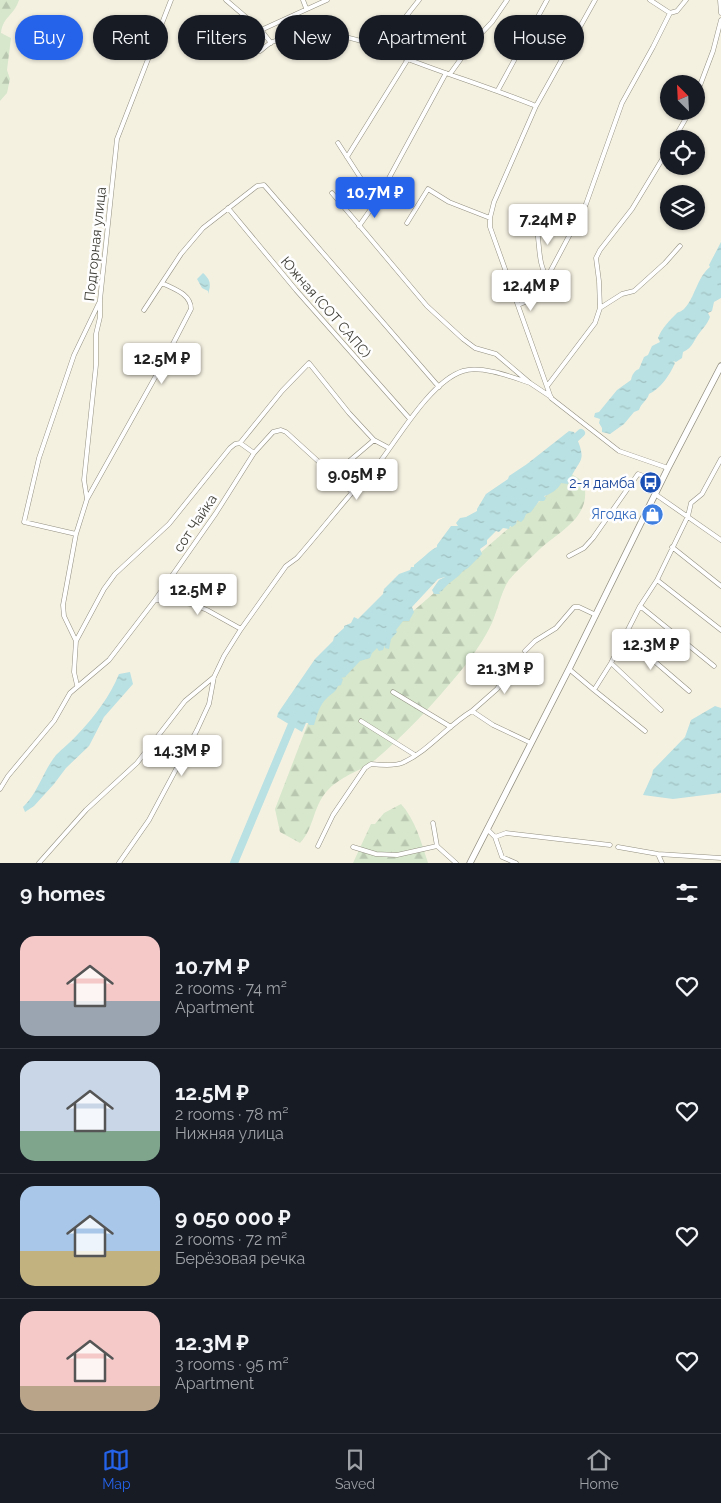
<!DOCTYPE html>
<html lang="en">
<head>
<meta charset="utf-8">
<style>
	:root { --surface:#171b24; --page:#20242c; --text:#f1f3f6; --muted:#9ea1a6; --line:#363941; --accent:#2563eb }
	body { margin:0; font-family:Raleway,sans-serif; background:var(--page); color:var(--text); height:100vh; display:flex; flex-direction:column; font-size:19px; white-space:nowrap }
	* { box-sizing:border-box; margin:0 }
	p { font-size:16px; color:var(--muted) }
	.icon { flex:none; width:28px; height:28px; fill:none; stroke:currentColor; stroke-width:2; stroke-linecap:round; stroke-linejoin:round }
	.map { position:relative; height:863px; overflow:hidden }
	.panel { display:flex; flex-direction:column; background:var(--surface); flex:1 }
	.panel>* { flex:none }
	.top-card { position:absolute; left:15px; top:15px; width:691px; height:45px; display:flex; gap:10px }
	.needle { width:32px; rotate:336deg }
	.buttons { position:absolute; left:660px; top:75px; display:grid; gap:10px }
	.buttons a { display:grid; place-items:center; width:45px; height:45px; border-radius:50%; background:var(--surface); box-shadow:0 1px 4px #0004; font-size:25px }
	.price { position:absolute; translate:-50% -42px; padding:0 11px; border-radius:5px; background:#fff; color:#222; font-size:16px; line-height:32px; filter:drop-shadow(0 1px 2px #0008) }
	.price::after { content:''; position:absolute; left:50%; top:30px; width:15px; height:11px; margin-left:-8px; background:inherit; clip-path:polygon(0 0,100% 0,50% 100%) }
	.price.selected { background:var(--accent); color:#fff }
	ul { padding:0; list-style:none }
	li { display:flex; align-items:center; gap:15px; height:125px; padding:0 20px }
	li+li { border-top:1px solid var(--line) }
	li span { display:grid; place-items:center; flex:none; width:140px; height:100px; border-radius:15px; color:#555 }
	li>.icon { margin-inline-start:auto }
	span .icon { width:60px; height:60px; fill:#fffc; stroke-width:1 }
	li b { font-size:21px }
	h2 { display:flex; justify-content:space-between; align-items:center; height:60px; padding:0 20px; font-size:21px }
	.tag { padding:0 18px; border-radius:22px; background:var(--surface); box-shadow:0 1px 4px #0004; font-size:18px; line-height:45px }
	.tag.selected { background:var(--accent); color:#fff }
	.menu { display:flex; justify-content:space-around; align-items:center; height:70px; border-top:1px solid var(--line); background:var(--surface); font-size:14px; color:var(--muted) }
	.menu a { display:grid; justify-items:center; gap:2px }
	.menu .selected { color:var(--accent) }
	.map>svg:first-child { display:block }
</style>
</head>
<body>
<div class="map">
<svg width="721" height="863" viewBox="0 0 721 863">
	<defs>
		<pattern id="forest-firs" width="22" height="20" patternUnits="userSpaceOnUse" patternTransform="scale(1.25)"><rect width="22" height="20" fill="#d6e7cc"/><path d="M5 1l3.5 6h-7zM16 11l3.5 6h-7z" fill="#b9c7b0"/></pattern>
		<pattern id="water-ripples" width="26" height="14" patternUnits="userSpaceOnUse" patternTransform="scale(1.25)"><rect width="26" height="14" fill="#b9e0e2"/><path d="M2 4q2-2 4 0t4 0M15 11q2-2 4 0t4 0" fill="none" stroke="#a0c1c2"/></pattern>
	</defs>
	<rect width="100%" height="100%" fill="#f5f1e1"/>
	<path fill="url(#forest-firs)" d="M0,0H19C14,16 3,16 1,33L11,38L7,70L10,79L7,93L0,101Z
		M571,474C579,478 584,481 585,490C588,518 559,532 541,548C531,558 518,569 509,580C500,593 497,615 489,629C481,644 470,660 459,673C435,702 404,736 375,760C361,771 340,776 327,791C313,806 314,829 300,843L280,832L275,809L320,692Z
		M401,804C415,819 422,844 428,863H353L371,824H375L384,813Z"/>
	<path fill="url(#water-ripples)" d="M721,242V298L714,302L712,311L708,313L710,317C707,324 705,326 701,331C694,339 693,348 683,352L682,358L676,362L673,361L675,363C670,375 660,389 649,394C647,401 641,403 639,410L634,412L624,424L610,434L602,432V428L599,423L600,419L594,417L595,413L599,412L617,390L631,380C632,375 634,371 639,369L644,357L648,355L652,346L660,342L658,338C661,329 670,320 677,313C679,312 682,311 684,309C695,298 697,277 710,267L709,265Z
		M203,273C211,280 211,285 208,294V291L202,288L197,279Z
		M569,431L574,432C589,465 579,456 568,484L561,483C559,489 549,495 544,496L546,498L544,501H539L531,512L526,514L524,519L521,522L517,520L516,524L512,527L510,526L509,529L503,528L499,532L496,531L487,540V544L480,549L482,554L468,568L463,571C457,579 447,583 442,591L439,592L440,594H434L432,590L439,580L445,577L438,579L412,607L414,612L409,621H403L396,630L397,632L391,639L389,649L385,648V645L383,650L379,651L377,648L372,653L370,658L360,661L345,677L341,678L343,679L341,685L338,686C335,693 332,693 327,698C319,705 317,716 314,725H309L308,723H306L302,732L277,717L278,713L315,659L333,641L334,637L344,628V626L351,623L354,617L358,619L383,594L384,589L399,574L410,570L411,567H414V565C421,560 431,549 437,547V545L451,526H458L456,523L460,518L466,517L477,511V509L486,494L508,479L509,476L527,464Z
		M130,672L133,684L104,717L89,746L66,768L54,784L34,806L25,812L23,807C38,793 43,771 56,755C63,748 72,741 78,734C95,716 110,696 119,674Z
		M715,706L721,708V793L673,799L643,795L652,775L653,770L685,737L691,720Z"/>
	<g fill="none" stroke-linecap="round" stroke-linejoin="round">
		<path stroke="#b9e0e2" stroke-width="8" d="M569,444L581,433
			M234,863L295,717"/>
		<defs>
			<path id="street" d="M226,0L261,30L271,43
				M303,0L306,8
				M595,0L536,106L494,202L490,218V227L551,398L619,451L668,468
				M650,0L670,13
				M720,0L721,13
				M261,30L327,0
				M381,48L419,0
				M260,51C264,48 268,44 272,42C285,37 323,35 337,36C362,38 387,52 410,60C452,76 494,89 536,106
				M450,74L473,42L492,22L507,0
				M498,90L547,0
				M696,96L713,51L721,20
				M674,139L690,111
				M338,143L376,202
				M347,157L408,59
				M332,193L427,306L463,339L475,348L496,354L530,383L551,397
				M228,208L296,290L410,419
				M534,220C542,239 535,262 549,280
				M407,223L428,189L449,202L490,218
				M359,226L376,202L446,73
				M518,305L544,294L550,290L551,270L586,204L622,103L653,47L670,13L677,11L686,0
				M600,308L599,281L596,258L600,250L632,209L669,148
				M144,310L181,254L203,228L257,186L264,185L439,387
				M548,385L595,323L600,308L622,294L634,291L665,263L680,246
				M240,443L254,453
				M333,475L374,440
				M655,494L721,540
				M87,499L84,480L96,365V334L100,317V300L117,139L171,0
				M76,534L24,522L39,458L74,355L99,303
				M672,547L721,586
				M569,556L584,548L593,538L638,474L661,482
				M657,580L721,630
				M155,600L192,604L207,610L241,629
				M640,606L714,666
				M625,636L689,691
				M76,641L104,589L115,574L169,524L230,448L235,444L240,443L282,391L309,363L349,413L374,440L389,448
				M525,651L535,641L556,628L574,607H579L596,615
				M611,663L661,710
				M569,669L594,690L611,663L640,606L657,580L688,516L691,503L702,494L721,459
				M77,685L74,672L76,641L64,616L63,605L76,534L87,499L162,365L191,309C191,294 174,289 162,283
				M594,690L645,731
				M393,692L451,727
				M472,711L497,689L517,661
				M361,721L415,755
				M0,789L8,776L54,721L70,693L109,660L155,600L216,513L254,453L273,432L281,430L286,432L352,492
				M433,823L437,846
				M487,829L495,837L502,857L516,863
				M495,837L506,833L610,845
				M318,846L333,815L365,768L371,764C380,765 394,766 402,763C429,751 448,725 472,711L493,725L531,743
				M353,847L376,854L397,855L437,846L456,863
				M618,847L658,854L721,858
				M658,854L662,863
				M39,863L86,810L137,763L185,701L214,677
				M119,863L149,820L197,730L209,704L214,677L224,656L241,629L286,566L297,558C317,535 336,511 356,488C363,479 372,472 379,463C399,437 431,381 463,371C481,365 512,377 530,383"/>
			<path id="secondary" d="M470,863L569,669L668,468L721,366"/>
		</defs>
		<use href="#street" stroke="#928f80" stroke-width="5"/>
		<use href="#secondary" stroke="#928f80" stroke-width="7"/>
		<use href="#street" stroke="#fff" stroke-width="4"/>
		<use href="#secondary" stroke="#fff" stroke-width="5.5"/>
	</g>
	<defs>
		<symbol id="bus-disc" viewBox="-11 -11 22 22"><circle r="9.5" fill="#1a4fb4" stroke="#fefefe"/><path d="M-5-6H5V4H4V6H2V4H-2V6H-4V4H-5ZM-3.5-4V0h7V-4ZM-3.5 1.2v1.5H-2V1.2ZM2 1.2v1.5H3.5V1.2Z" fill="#fff"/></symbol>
		<symbol id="shop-disc" viewBox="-11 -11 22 22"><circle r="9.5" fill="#3f7fe0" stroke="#fefefe"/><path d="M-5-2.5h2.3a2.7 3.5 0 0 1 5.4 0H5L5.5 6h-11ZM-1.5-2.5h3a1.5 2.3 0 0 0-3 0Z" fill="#fff"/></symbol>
	</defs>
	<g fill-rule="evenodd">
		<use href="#bus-disc" x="638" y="470" width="25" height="25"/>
		<use href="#shop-disc" x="640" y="502" width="25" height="25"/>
	</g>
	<g text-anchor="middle" stroke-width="5" stroke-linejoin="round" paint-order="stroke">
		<g font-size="14" fill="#3d3c35" stroke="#fefefe">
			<text transform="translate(95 244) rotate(-84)" y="5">Подгорная улица</text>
			<text transform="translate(326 307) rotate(49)" y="5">Южная (СОТ САПС)</text>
			<text transform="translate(195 523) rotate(-56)" y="5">сот Чайка</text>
		</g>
		<g font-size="14" fill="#164399" stroke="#fefefe" text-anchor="end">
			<text x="635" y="488">2-я дамба</text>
		</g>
		<g font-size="14" fill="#366cbe" stroke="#fefefe" text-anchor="end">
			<text x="637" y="519">Ягодка</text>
		</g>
	</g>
</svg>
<div class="buttons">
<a><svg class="needle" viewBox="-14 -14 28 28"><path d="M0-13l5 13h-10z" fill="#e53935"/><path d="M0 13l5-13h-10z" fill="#9ea1a6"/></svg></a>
<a><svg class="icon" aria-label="locate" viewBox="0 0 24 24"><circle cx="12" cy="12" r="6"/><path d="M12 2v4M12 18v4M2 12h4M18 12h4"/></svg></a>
<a><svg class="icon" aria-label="layers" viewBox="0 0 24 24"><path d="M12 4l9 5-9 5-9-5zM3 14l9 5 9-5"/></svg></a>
</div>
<b class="price selected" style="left:375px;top:219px">10.7M ₽</b>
<b class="price" style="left:548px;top:246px">7.24M ₽</b>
<b class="price" style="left:531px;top:312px">12.4M ₽</b>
<b class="price" style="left:162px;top:385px">12.5M ₽</b>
<b class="price" style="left:357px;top:501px">9.05M ₽</b>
<b class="price" style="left:198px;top:616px">12.5M ₽</b>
<b class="price" style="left:651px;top:671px">12.3M ₽</b>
<b class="price" style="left:505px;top:695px">21.3M ₽</b>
<b class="price" style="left:182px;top:777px">14.3M ₽</b>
<div class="top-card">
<a class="tag selected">Buy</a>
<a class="tag">Rent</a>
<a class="tag">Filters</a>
<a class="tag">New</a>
<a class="tag">Apartment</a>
<a class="tag">House</a>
</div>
</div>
<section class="panel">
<h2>9 homes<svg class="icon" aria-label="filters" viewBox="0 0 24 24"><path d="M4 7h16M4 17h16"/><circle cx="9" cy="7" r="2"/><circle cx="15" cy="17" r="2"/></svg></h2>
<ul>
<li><span style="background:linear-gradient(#f6c9c9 65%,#9aa5b1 0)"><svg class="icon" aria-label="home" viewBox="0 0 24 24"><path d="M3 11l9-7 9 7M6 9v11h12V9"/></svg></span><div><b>10.7M ₽</b><p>2 rooms · 74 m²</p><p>Apartment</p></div><svg class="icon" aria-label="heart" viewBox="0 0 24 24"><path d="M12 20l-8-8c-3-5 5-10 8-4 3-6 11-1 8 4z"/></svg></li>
<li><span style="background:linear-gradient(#c9d6e8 70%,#7fa58c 0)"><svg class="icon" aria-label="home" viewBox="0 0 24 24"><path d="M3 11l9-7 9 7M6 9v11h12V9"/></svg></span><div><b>12.5M ₽</b><p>2 rooms · 78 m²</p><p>Нижняя улица</p></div><svg class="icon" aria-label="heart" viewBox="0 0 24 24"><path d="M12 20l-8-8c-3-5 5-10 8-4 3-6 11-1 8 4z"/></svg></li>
<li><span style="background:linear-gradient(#a9c7e8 65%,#c2b280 0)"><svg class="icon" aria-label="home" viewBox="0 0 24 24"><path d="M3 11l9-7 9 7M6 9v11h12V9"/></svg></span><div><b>9 050 000 ₽</b><p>2 rooms · 72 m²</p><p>Берёзовая речка</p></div><svg class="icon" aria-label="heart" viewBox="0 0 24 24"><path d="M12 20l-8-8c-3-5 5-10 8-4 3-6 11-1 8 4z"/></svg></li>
<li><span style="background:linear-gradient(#f6c9c9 75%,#b9a48a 0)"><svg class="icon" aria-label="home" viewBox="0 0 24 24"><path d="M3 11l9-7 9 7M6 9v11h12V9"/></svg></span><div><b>12.3M ₽</b><p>3 rooms · 95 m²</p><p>Apartment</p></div><svg class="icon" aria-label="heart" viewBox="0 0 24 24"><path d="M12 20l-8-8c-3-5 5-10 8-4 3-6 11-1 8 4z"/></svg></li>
</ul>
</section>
<nav class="menu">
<a class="selected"><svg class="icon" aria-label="map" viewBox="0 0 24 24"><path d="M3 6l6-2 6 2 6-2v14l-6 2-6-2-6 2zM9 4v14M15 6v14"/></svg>Map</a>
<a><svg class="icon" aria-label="saved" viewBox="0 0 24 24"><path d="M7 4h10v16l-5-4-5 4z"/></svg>Saved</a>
<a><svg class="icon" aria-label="home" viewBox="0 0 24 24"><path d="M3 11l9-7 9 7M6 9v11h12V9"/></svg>Home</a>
</nav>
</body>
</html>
